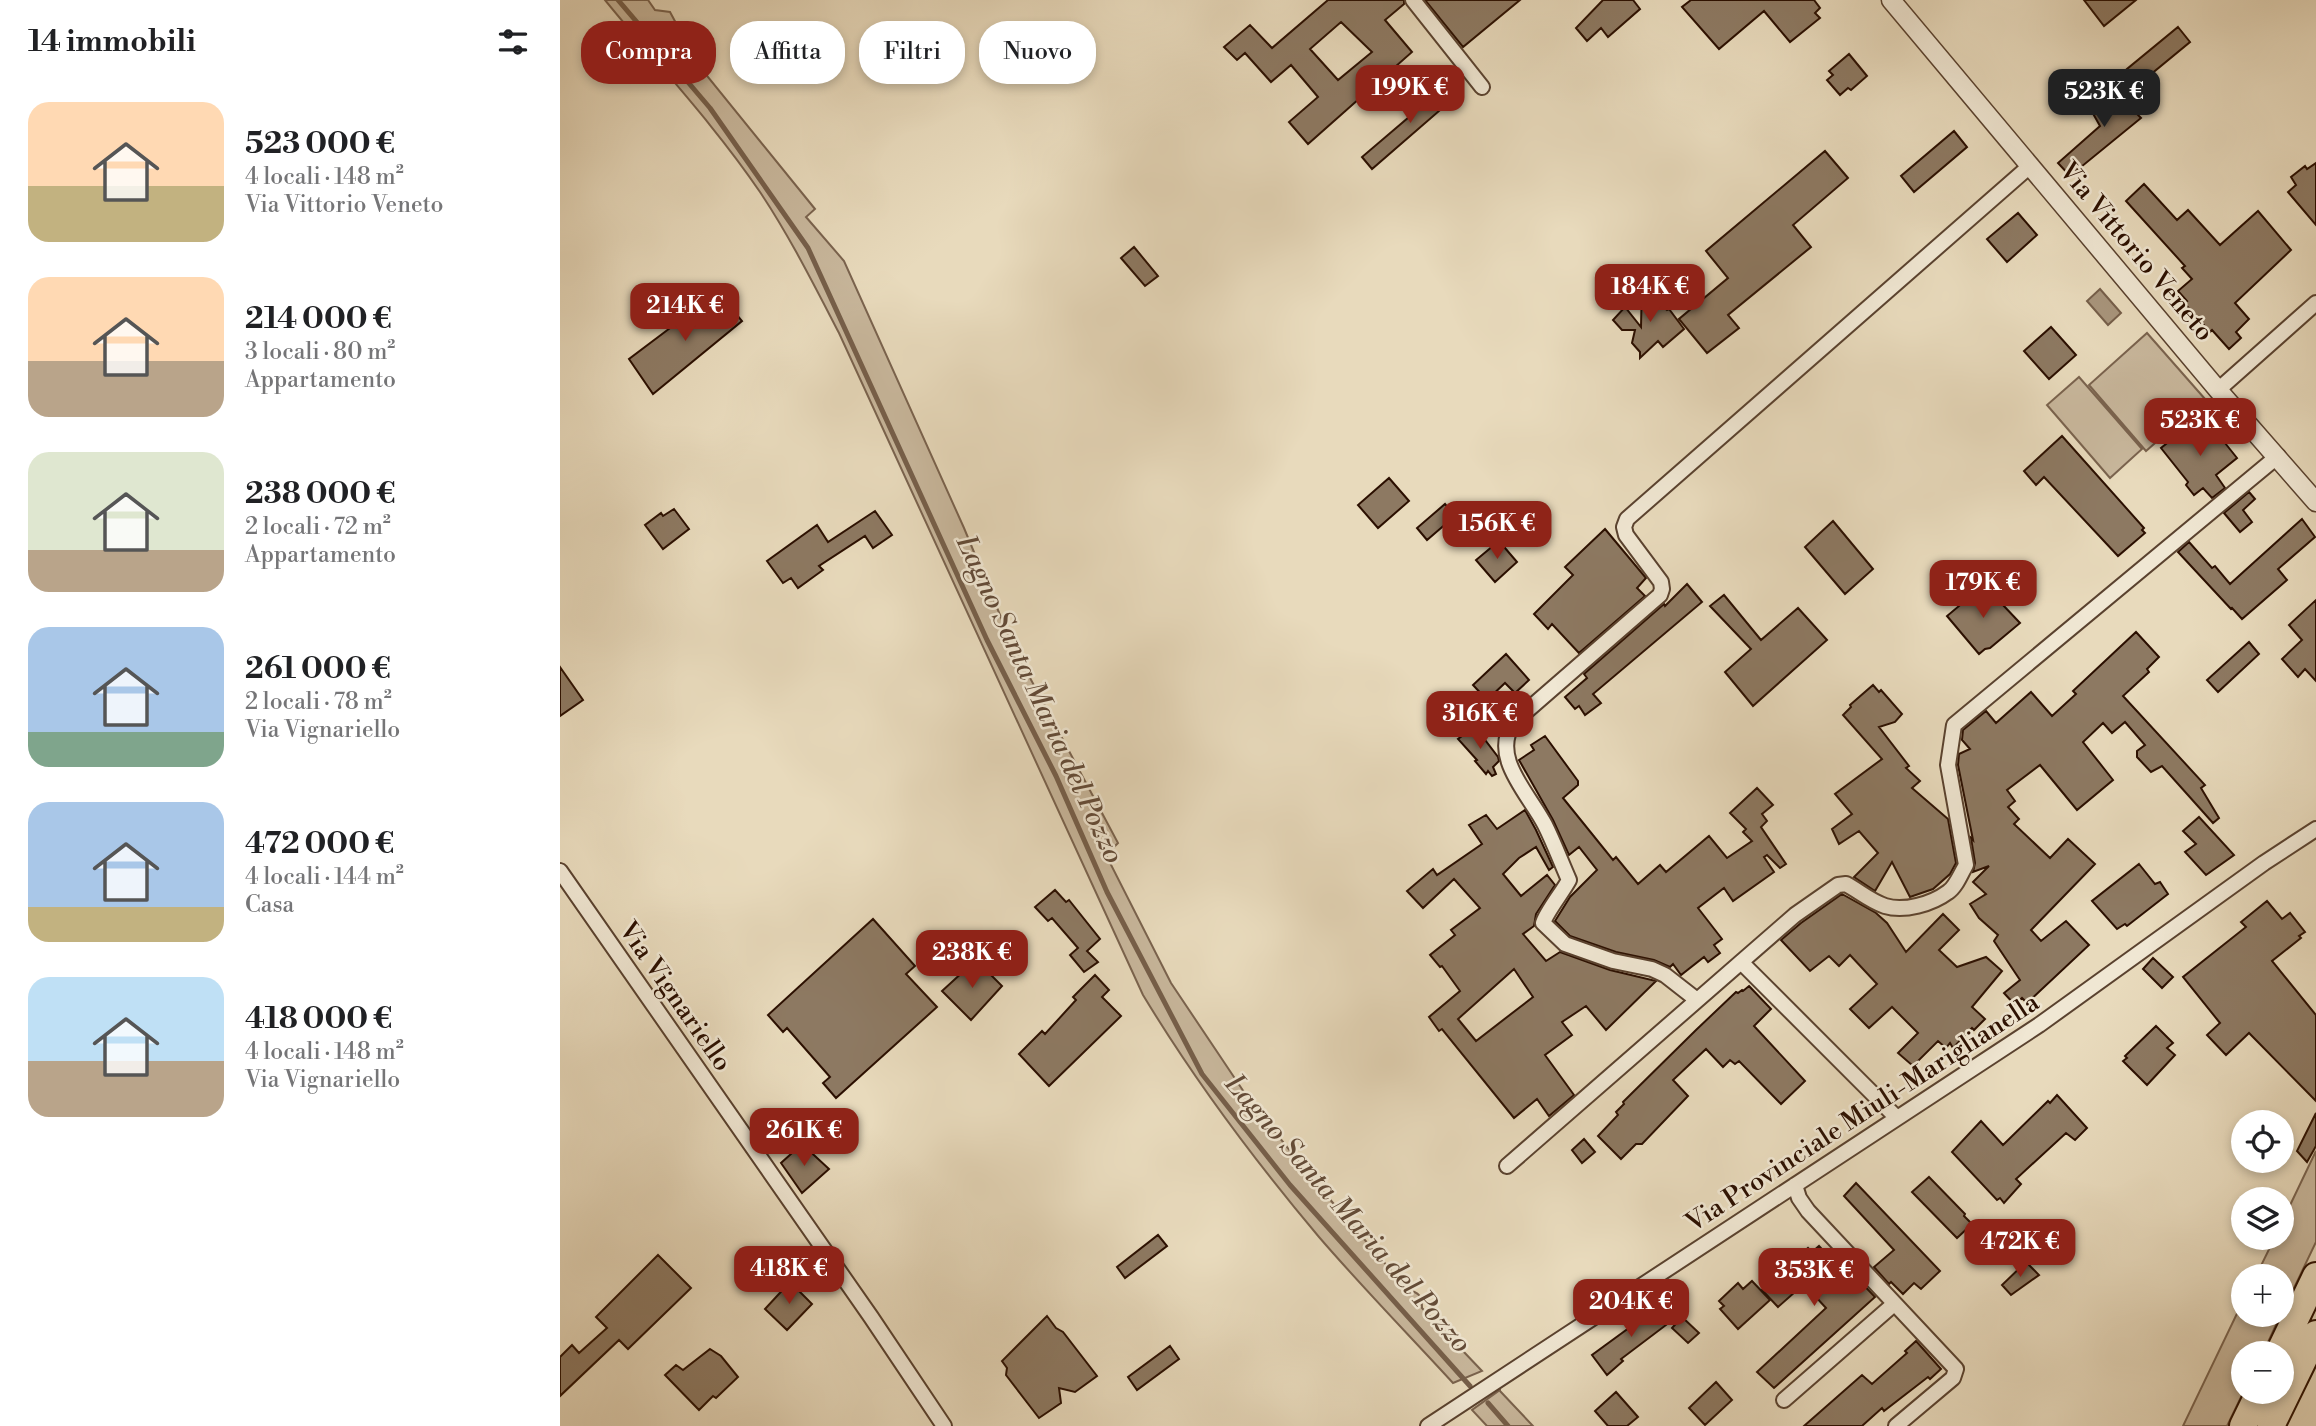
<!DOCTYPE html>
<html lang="it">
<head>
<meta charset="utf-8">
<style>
	:root { --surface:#fff; --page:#f6f6f6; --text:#202124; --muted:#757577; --accent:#8f2418 }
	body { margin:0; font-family:"Libre Bodoni",serif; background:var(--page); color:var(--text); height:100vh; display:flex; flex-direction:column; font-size:26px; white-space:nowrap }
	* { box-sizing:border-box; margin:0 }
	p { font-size:23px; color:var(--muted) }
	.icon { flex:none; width:38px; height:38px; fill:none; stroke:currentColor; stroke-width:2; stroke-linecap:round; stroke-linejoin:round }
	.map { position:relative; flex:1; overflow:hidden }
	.panel { display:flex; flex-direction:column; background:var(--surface); width:560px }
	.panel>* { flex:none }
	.banner { position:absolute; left:21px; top:21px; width:665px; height:63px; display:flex; gap:14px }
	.controls { position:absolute; left:1671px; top:1110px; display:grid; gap:14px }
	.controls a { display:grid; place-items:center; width:63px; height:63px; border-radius:50%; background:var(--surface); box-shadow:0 4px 10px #0003; font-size:35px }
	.price { position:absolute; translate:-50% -60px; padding:0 16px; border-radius:14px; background:var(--accent); color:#fff; font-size:23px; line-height:46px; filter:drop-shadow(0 2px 4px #0008) }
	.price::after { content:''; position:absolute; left:50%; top:42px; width:21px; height:16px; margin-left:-10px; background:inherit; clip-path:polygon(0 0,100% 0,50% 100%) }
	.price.selected { background:#222; color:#fff }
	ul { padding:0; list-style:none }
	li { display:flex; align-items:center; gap:21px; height:175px; padding:0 28px }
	li span { display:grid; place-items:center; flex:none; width:196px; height:140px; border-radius:21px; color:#555 }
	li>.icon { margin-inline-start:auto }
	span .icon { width:84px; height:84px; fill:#fffc; stroke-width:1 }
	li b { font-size:30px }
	h2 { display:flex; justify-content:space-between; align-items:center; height:84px; padding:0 28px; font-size:30px }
	.pill { padding:0 24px; border-radius:28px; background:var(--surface); box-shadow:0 4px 10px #0003; font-size:24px; line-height:63px }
	.pill.selected { background:var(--accent); color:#fff }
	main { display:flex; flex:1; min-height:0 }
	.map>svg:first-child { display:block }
</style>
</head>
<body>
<main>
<section class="panel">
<h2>14 immobili<svg class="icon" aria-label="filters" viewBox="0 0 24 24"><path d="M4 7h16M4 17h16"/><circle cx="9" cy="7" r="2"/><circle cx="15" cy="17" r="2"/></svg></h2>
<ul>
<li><span style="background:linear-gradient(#ffd9b3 60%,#c2b280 0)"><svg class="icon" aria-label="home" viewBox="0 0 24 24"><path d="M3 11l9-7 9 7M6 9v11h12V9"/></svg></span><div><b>523 000 €</b><p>4 locali · 148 m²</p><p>Via Vittorio Veneto</p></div></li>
<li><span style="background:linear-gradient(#ffd9b3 60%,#b9a48a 0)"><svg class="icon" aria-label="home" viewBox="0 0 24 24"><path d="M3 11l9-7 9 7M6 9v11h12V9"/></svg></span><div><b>214 000 €</b><p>3 locali · 80 m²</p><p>Appartamento</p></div></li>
<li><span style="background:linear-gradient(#dfe7d0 70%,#b9a48a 0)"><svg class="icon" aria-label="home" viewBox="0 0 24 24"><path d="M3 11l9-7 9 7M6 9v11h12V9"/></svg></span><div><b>238 000 €</b><p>2 locali · 72 m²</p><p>Appartamento</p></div></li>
<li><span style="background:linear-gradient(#a9c7e8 75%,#7fa58c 0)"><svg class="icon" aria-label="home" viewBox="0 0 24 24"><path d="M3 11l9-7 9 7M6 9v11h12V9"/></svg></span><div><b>261 000 €</b><p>2 locali · 78 m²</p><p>Via Vignariello</p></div></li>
<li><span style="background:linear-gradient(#a9c7e8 75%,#c2b280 0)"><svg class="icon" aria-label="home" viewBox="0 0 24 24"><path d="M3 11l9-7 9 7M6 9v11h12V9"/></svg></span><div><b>472 000 €</b><p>4 locali · 144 m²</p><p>Casa</p></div></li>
<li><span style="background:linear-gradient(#bfe0f5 60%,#b9a48a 0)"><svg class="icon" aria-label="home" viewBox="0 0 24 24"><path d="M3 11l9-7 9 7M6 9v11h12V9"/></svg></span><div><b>418 000 €</b><p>4 locali · 148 m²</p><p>Via Vignariello</p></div></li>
</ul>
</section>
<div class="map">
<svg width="1756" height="1426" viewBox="0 0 1756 1426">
	<rect width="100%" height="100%" fill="#e8dabc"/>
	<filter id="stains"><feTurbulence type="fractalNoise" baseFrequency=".00286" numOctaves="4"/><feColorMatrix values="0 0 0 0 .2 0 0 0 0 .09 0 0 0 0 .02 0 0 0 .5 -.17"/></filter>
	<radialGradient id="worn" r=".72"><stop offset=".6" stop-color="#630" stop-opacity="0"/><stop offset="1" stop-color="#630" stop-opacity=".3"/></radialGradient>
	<path fill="#c8b79c" stroke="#7a634e" stroke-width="2" d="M45,0H88L95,10L110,12L139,66L255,209L246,217L284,261L404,528L452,644L558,843L546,855L611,983L688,1098L755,1182L847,1289C859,1293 862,1295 862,1308L922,1371L893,1383C849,1335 802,1287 759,1237C695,1161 635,1081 583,995L279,333C254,285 230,237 200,192C154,124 97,64 45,0Z
		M1587,333L1645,399L1586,451L1529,385Z
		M1519,377L1582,449L1550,478L1487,405Z
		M1756,1151V1242L1722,1313V1276H1696L1715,1237H1722V1222Z
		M1683,1301L1684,1314H1721L1703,1353H1684V1391L1667,1426H1623Z
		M940,1390V1391L973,1426H927L912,1410Z"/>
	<path fill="#a8957c" stroke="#765f4a" stroke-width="2" d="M1540,289L1561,313L1548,325L1527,301Z"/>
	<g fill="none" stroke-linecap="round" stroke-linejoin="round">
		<path stroke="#765f4a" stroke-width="5" d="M58,0L150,108L248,248L427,640L496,776L547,892L642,1074L730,1185L910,1386
			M928,1403L948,1426"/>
	</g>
	<path fill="#8d7962" stroke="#2b0f00" stroke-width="2" fill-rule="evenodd" d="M768,0H844V4L825,20L852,52L748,144L729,122L758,97L731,65L711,82L685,53L677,60L664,47L690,25L712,48ZM781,22L812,52L778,80L750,49Z
		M865,0H960L903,47Z
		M1043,0H1073L1080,9L1048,37L1041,28L1027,41L1016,28Z
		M1131,0H1254L1260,8L1255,13L1260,18L1230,42L1204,11L1159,49L1122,7Z
		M1524,0H1576L1544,26Z
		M1618,27L1630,42L1579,84L1567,69Z
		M1289,54L1307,76L1291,90L1288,88L1280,95L1267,80L1273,75L1269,71Z
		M881,83L894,98L812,169L802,157L856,111L854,108Z
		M1559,86L1581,111L1578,115L1581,118L1510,176L1498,163L1540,126L1531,110Z
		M1394,131L1407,147L1354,192L1341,176Z
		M1265,151L1288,178L1233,225L1251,247L1168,315L1179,328L1147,353L1119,319L1168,278L1146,251Z
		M1756,163V225L1728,192L1736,185L1731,177L1745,166L1747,169Z
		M1584,184L1617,220L1628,210L1660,245L1698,211L1731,250L1675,303L1689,319L1676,332L1681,338L1669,349L1652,330L1650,332L1624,303L1627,301L1618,291L1632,279L1622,268L1625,266L1566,201Z
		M1458,213L1477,235L1447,262L1427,239Z
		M574,247L598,276L585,286L561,258Z
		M1082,283L1101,305L1107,310L1109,309L1124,329L1103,347L1098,341L1080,358V352L1072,343L1075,330H1062L1053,320L1065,307L1081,327Z
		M158,292L182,321L93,394L69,359L122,319L124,321Z
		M1491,327L1516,355L1489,379L1464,351Z
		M1645,418L1677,458L1656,475L1665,488L1652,498L1643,488L1634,495L1626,485L1628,482L1601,448L1621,432L1624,435Z
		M1502,436L1584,528L1582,530L1585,533L1558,556L1484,477L1476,485L1464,471Z
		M829,478L849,501L818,528L798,505Z
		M1689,492L1695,499L1683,510L1692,522L1680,532L1664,513Z
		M885,504L895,516L867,540L857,528Z
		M114,509L129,529L103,549L85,525L101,513L103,516Z
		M315,511L332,535L313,548L305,536L259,566L263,570L238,588L231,578L223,583L207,561L257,525L268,542Z
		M1742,519L1755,537L1718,569L1727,580L1682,619L1672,608L1671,609L1618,552L1629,542L1652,568L1655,566L1670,584Z
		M1273,521L1313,569L1285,594L1245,547Z
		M1045,529L1086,578L1077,588L1085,596L1019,653L992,624L988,629L974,614L1013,575L1005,567Z
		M939,541L957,562L935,582L916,560Z
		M1127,584L1142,602L1033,694L1041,703L1025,715L1019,706L1015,709L1005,697L1027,678L1024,674L1104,604L1105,606Z
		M1424,585L1460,623L1430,648L1425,649L1419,654L1387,616Z
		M1164,595L1201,640L1238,608L1267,640L1193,706L1165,672L1191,649L1150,606Z
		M1756,600V681L1745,669L1738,677L1722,659L1742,640L1729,625Z
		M1576,632L1599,657L1587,669L1589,672L1563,696L1645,785L1641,788L1659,818L1653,823L1602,766L1591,772L1577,757V751L1585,745L1565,722L1552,733L1543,723L1523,742L1553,780L1517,810L1480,765L1447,790L1455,801L1448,807L1459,819L1454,824L1490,858L1508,839L1535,864L1471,930L1481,941L1506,921L1529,945L1467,1003L1462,998L1455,1005L1444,993L1460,980L1434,941L1438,935L1419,918L1410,904L1426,894L1413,882L1429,866L1413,872L1415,863L1411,838L1413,840L1398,765L1399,754L1410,749L1402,740L1403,730L1426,711L1436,723L1471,692L1492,716L1516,694L1513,691Z
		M1689,642L1699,654L1658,692L1647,680Z
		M946,654L969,680L955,693L945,683L927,700L913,685Z
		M0,667L23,700L0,716Z
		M1313,685L1319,692L1321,690L1342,714L1335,722L1319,727L1349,766L1346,768L1360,781L1352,788L1388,819L1396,863L1390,874L1373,889L1350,897L1332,862L1315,891L1294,877L1318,853L1299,831L1279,844L1272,829L1292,814L1275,794L1322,759L1283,715L1291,707L1290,705Z
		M913,728L918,739L922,736L938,757L939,761L933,767L936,774L932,776L928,771L926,774L915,761L917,760L898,739Z
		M985,736L1018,781V785L1003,798L1053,860L1056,857L1078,884L1100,865L1106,872L1149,836L1167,858L1192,841L1183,832L1186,829L1170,813L1197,788L1213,805L1202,814L1207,821L1201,827L1226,864L1220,868L1207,855L1204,857L1214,872L1173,901L1164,888L1138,908L1162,939L1154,945L1160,953L1148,962L1144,957L1121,975L1113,964L1110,967L1094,960L1056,952L1010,936L995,921L1010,897L1037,870L1019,847L1009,855L993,820L959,760L974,750L971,745Z
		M965,810L976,830L993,867L989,870L976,847L959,858L943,874L961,896L987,875L995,885L976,914L974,926L963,934L986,961L1000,952L1050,970L1096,981L1046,1030L1026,1006L1002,1022L1012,1035L985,1055L1014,1095L989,1116L977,1099L954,1118L882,1029L879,1031L869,1017L900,991L882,966L880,967L870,955L895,935L891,930L920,908L894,879L863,908L847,891L873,869L877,875L922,844L909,825L926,815L937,829ZM954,969L973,997L916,1041L898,1019Z
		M1639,817L1674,855L1646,875L1625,852L1636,844L1623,831Z
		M1579,864L1595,884L1600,882L1608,894L1567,926L1565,924L1557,929L1532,901Z
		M495,890L506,902L509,900L540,939L527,951L538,962L524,972L510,955L518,948L492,918L488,921L475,907Z
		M1282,894L1316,913L1327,923L1346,952L1383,914L1399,930L1379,950L1397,967L1426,957L1442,971L1412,1007L1425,1019L1414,1030L1412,1028L1393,1048L1390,1043L1386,1048L1378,1041L1353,1066L1338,1053L1358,1033L1332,1007L1309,1028L1290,1009L1317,984L1290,955L1279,966L1269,956L1250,971L1221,940L1241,923Z
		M1707,901L1722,919L1730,913L1745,932L1739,936L1741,938L1712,961L1756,1015V1101L1689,1033L1666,1055L1647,1035L1660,1023L1623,977L1686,927L1681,922Z
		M313,919L355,966L346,974L377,1007L276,1098L263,1083L270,1077L227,1028L223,1032L208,1015Z
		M1593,958L1613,977L1602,988L1583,969Z
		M416,960L442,986L411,1020L382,991Z
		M535,975L549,990L542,997L561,1016L489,1086L459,1054L482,1031L485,1034L516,1000L513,997Z
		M1189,986L1211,1009L1194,1026L1245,1081L1221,1104L1179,1061L1175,1064L1170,1060L1163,1067L1146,1049L1113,1080L1128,1096L1082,1144H1076L1061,1159L1038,1136L1058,1115L1056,1112L1064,1104L1063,1102L1136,1030L1176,992L1178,993L1182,990L1183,991Z
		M1596,1026L1613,1043L1607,1048L1615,1055L1587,1085L1563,1061L1567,1058L1565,1056Z
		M1497,1095L1527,1128L1515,1140L1506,1133L1456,1179L1461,1184L1444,1203L1440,1198L1437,1200L1392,1152L1421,1121L1443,1145L1488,1101L1490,1103Z
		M1756,1113V1146L1747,1162L1737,1151Z
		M1024,1139L1035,1152L1022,1163L1012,1150Z
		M242,1144L269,1169L242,1193L221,1163Z
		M1369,1177L1405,1214L1404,1216L1412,1224L1397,1238L1352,1192Z
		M1296,1183L1380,1271L1361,1289L1354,1283L1343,1294L1331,1282L1329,1284L1314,1267L1334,1250L1284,1196Z
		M598,1235L607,1246L565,1278L557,1267Z
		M1259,1246L1289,1279L1294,1275L1315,1297L1214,1388L1197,1372L1266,1308L1244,1284L1218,1307L1202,1290L1248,1248L1252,1252Z
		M98,1255L131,1288L68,1349L59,1340L0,1396V1357L12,1345L19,1353L47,1328L36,1317Z
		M1466,1262L1479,1275L1451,1295L1442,1285Z
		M1192,1281L1210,1300L1178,1329L1160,1309L1164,1306L1159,1301L1178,1283L1183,1289Z
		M230,1282L252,1304L227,1330L205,1309Z
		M1103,1303L1110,1322L1061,1359L1063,1361L1047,1375L1032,1355Z
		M487,1316L496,1328L503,1332L537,1376L515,1392L499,1388L501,1403L479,1418L446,1375L447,1368L442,1361Z
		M1122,1317L1139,1333L1128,1343L1112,1328Z
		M1356,1341L1381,1369L1370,1379L1368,1377L1324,1411L1322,1408L1302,1426H1244L1302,1375L1312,1384L1347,1353L1345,1351Z
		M610,1346L619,1359L577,1390L568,1377Z
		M150,1349L161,1356L178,1377L156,1398L153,1396L139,1410L105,1375L116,1365L123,1370Z
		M1156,1382L1172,1400L1145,1425L1129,1408Z
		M1056,1392L1078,1417L1067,1426H1048L1035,1411Z"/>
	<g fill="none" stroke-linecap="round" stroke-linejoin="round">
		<defs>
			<path id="minor" d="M853,0L922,87
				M1658,390L1756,303
				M0,871L311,1317L384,1426
				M1181,962L1336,1117
				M1137,1000L1105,975L1092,969L1053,961L1005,944L983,923C987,911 1002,893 1009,880C1001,862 994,843 985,825C970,795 929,757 954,722L1100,595L1102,589L1101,582L1066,535L1064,527L1067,519L1471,165
				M947,1166L1235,915L1278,885L1286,884C1299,891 1310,901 1325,906C1344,912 1372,904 1388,892C1396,887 1401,873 1406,865L1388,765L1394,725L1718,456
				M1235,1185L1239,1198L1248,1211L1396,1369L1393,1378L1336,1426
				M1224,1400L1334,1304
				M868,1426L1479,1025L1704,863L1756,829"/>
			<path id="tertiary" d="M1331,0L1658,390L1756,502"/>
			<path id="motorway" d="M1719,1353L1756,1276
				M1683,1426L1700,1391
				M1711,1426L1756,1334"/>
		</defs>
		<use href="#minor" stroke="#5a422f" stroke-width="18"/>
		<use href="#tertiary" stroke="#5a422f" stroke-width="21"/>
		<use href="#motorway" stroke="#2b0f00" stroke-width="30"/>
		<use href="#minor" stroke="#f0e7d3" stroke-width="14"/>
		<use href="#tertiary" stroke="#f0e7d3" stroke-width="18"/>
		<use href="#motorway" stroke="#e8dabc" stroke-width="26"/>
	</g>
	<g text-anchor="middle" stroke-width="5" stroke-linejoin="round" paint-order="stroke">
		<g font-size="26" fill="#2b0f00" stroke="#f0e7d3">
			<text transform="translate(1577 251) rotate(50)" y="9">Via Vittorio Veneto</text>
			<text transform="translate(116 996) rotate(55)" y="9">Via Vignariello</text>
			<text transform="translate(1302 1112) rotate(-33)" y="9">Via Provinciale Miuli-Mariglianella</text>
		</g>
		<g font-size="28" font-style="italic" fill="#634b38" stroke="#f0e7d3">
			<text transform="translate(481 699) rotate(65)" y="10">Lagno Santa Maria del Pozzo</text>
			<text transform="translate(789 1213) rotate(49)" y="10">Lagno Santa Maria del Pozzo</text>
		</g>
	</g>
	<rect width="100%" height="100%" filter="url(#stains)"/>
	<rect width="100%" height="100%" fill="url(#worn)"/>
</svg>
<div class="controls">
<a><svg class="icon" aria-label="locate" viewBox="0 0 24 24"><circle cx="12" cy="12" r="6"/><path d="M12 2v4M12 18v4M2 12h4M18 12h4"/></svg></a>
<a><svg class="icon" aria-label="layers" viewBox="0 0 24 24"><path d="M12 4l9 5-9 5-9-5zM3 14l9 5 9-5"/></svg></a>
<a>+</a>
<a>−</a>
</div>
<b class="price" style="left:850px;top:125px">199K €</b>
<b class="price selected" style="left:1544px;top:129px">523K €</b>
<b class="price" style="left:1090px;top:324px">184K €</b>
<b class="price" style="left:125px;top:343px">214K €</b>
<b class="price" style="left:1640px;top:458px">523K €</b>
<b class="price" style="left:937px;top:561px">156K €</b>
<b class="price" style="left:1423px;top:620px">179K €</b>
<b class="price" style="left:920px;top:751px">316K €</b>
<b class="price" style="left:412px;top:990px">238K €</b>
<b class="price" style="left:244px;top:1168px">261K €</b>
<b class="price" style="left:1460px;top:1279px">472K €</b>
<b class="price" style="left:229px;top:1306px">418K €</b>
<b class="price" style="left:1254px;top:1308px">353K €</b>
<b class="price" style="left:1071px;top:1339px">204K €</b>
<div class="banner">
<a class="pill selected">Compra</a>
<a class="pill">Affitta</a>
<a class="pill">Filtri</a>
<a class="pill">Nuovo</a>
</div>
</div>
</main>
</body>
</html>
